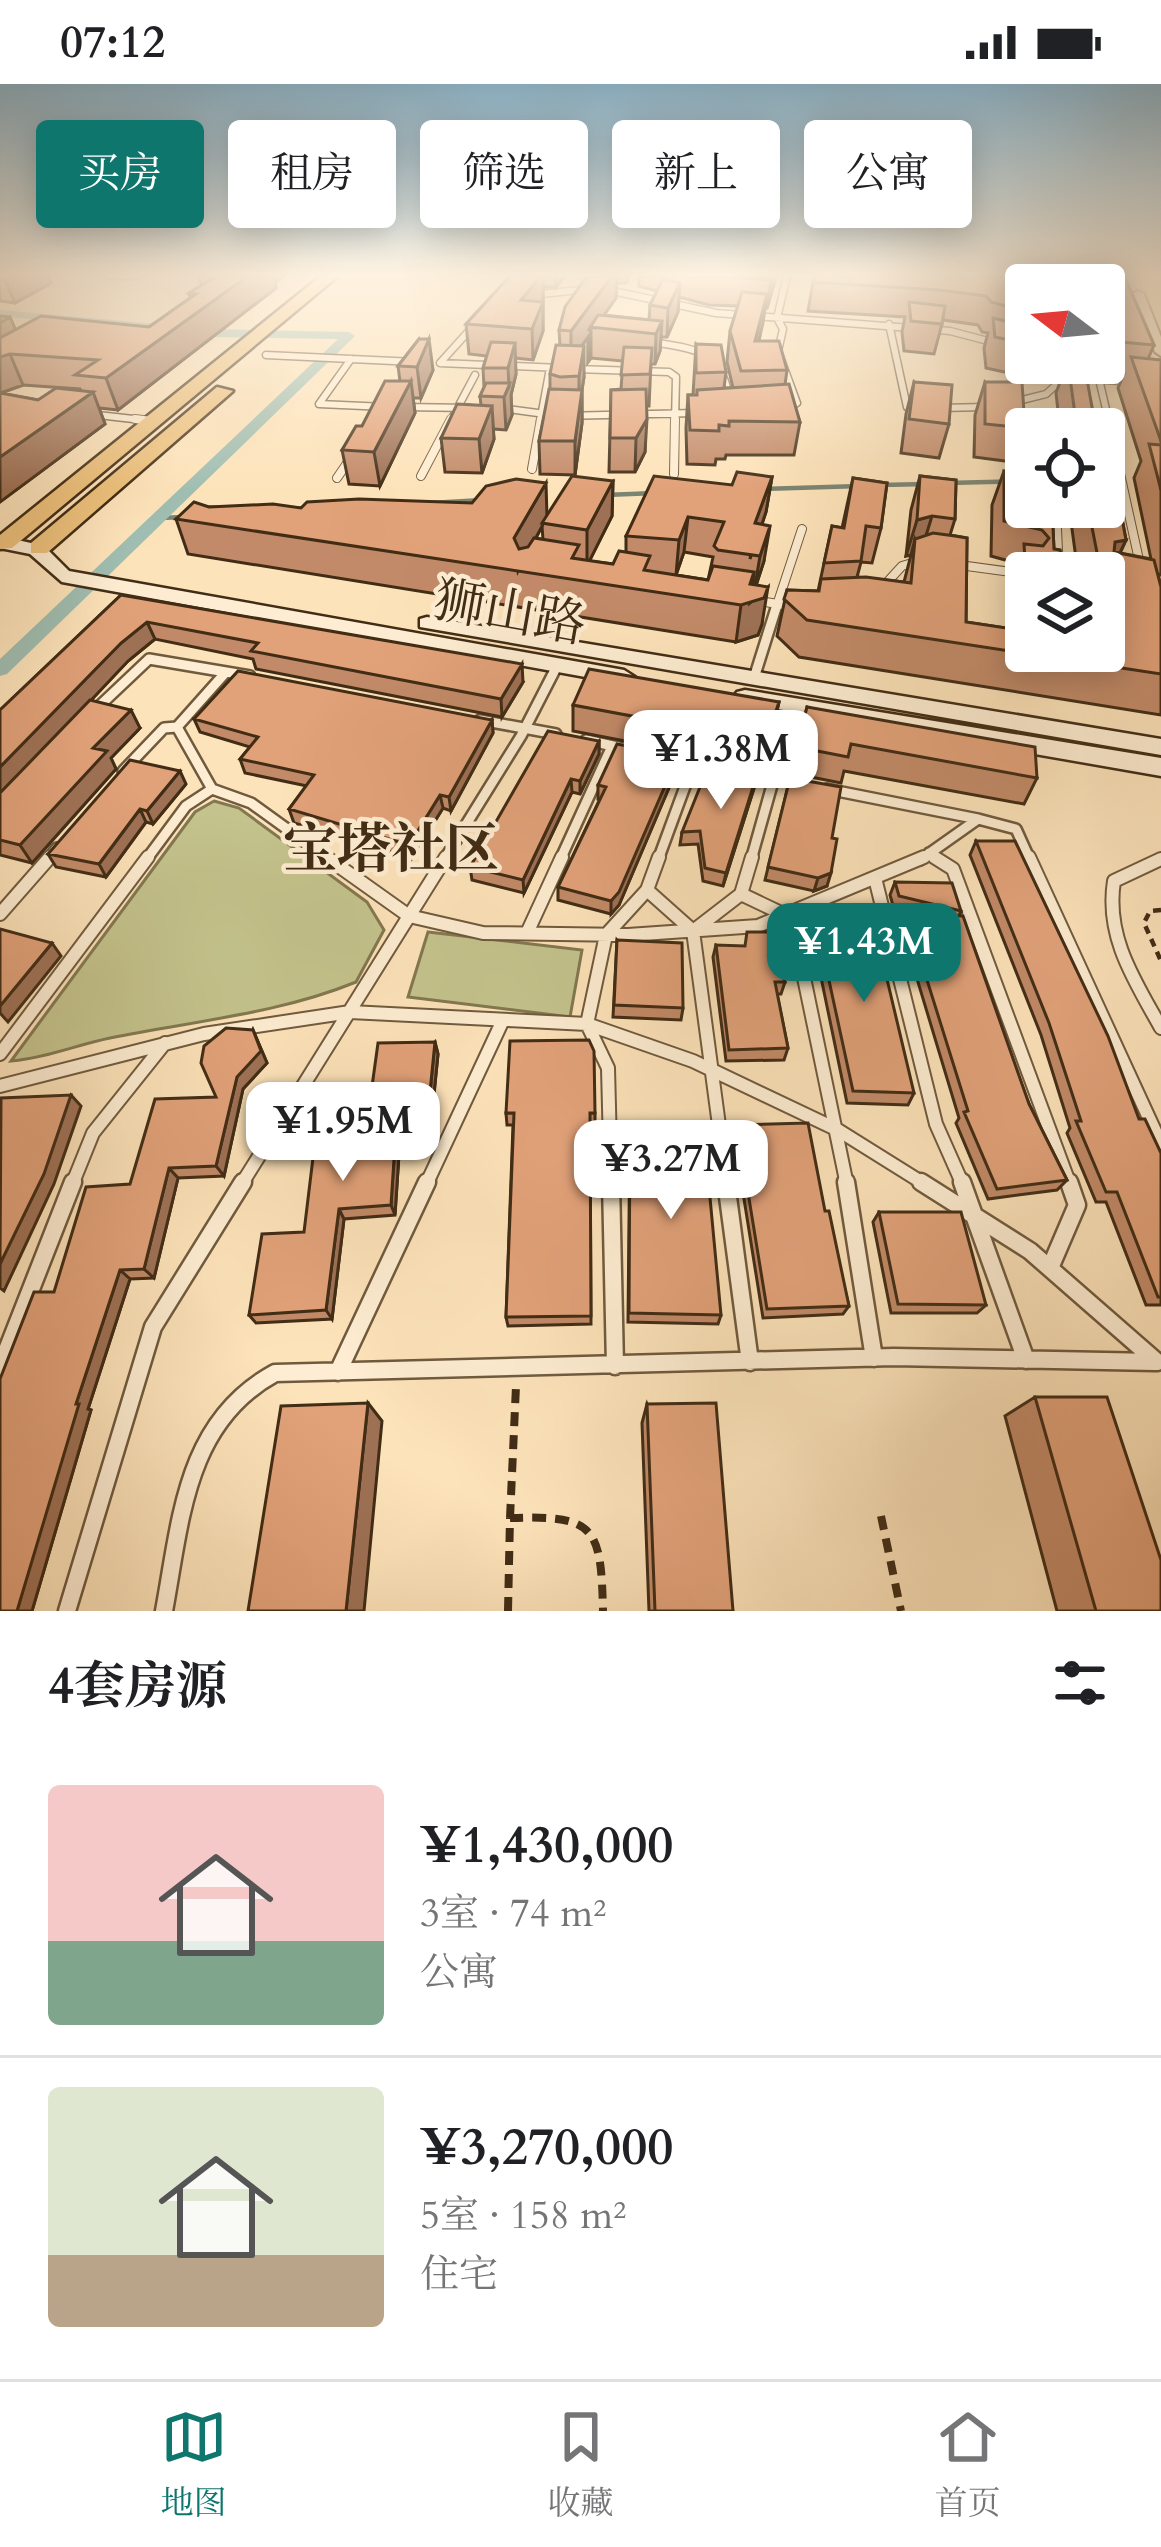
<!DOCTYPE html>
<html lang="zh">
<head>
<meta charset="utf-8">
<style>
	:root { --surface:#fff; --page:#f6f6f6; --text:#202124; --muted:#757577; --line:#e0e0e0; --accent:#0f766e }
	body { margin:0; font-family:Cardo,"Noto Serif SC",serif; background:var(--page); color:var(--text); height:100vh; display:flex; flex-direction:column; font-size:45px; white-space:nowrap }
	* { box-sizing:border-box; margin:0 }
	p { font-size:39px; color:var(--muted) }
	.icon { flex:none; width:66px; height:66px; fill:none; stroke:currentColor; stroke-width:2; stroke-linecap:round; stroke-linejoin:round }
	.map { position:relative; height:1527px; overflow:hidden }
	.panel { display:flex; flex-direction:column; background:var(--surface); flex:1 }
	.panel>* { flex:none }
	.top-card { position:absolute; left:36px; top:36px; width:1089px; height:108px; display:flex; gap:24px }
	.needle { width:78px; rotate:286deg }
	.controls { position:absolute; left:1005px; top:180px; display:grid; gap:24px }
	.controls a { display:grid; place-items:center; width:120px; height:120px; border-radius:12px; background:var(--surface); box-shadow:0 6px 30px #0003; font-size:60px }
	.price { position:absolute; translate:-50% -102px; padding:0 27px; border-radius:24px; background:#fff; color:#222; font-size:39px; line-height:78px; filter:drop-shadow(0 3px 6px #0008) }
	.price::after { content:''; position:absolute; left:50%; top:72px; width:36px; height:27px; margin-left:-18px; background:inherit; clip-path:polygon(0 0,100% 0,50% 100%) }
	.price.selected { background:var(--accent); color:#fff }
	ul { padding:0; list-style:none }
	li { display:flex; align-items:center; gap:36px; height:300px; padding:0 48px }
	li+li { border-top:3px solid var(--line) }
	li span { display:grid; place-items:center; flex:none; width:336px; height:240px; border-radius:12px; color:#555 }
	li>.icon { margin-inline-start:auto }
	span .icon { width:144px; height:144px; fill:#fffc; stroke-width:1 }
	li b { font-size:51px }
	h2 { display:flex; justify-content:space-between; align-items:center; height:144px; padding:0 48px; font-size:51px }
	.chip { padding:0 42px; border-radius:12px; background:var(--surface); box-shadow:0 6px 30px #0003; font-size:42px; line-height:108px }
	.chip.selected { background:var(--accent); color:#fff }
	.status { display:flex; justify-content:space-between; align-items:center; height:84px; padding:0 60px; background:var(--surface); direction:ltr }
	.status svg { height:33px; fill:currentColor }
	.dock { display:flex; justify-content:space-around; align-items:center; height:168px; border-top:3px solid var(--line); background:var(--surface); font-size:33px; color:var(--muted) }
	.dock a { display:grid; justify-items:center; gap:6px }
	.dock .selected { color:var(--accent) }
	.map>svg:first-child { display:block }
</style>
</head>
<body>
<div class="status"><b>07:12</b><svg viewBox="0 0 49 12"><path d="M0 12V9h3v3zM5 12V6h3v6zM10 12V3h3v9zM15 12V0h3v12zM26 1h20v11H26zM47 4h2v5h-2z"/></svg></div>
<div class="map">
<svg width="1161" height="1527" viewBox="0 0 1161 1527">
	<rect width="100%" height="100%" fill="#fde3ba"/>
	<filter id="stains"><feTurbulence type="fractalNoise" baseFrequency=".00167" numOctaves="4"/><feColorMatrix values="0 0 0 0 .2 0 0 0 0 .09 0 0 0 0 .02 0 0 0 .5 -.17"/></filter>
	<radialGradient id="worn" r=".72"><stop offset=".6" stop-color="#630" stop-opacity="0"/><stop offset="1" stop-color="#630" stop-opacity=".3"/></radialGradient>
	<path fill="#c4c38d" stroke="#827851" stroke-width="3" d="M214,717L239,724L367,818L384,846L356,898C278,930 193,937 110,954C76,961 46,974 11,977L195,728Z
		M428,848L582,866L570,933L408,913Z"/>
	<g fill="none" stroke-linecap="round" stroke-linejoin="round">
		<path stroke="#798473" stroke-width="4.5" d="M947,399L1026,397
			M881,401L926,400
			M761,405L860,402
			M605,411L656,409
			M431,419L482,416
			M160,434L183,433"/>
		<path fill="#9fbeb2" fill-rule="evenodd" d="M0,226L213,245L349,248L355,252L7,590L0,592V575L338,255L213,253L0,232Z"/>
		<defs>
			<path id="service-far4" d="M109,192H138
				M787,192L777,234L783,245L778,267L797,319L787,325
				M608,206L716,229L950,247L1026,267
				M531,211L589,205
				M889,240L907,323H920
				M652,258C695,265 721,266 729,313
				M266,271L415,278
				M351,275L319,320L386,323
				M440,279L561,284
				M440,279L476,239
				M575,285L669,288L676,293L675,338
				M1075,293L1161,301
				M1099,295L1109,338
				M1010,319L1046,310L1066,292L1053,279
				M404,323L470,324
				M500,324L560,332L697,329
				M939,324L986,323
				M89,330L151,337
				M450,338L475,291
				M540,338L550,284"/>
			<path id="service-far3" d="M135,335L151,337
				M1108,335L1141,485
				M532,385L541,335
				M674,390L675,335
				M421,392L451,335
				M337,394L352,372
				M1056,423L1059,489
				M952,480L1026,490
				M880,506L902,482L922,476
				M754,516L795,523
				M775,527L802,445"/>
			<path id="service-far2" d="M754,594L776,524
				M93,628L149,575L250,592
				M480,636L556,650
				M177,643L226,588
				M586,656L627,665
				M668,673L721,683
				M123,687L164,644L177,643L212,705
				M745,688L803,700
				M827,705L978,735
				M929,769L939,776
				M47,776L57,764
				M146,776L186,722L212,705L251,719L330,776
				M444,776L521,652L557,582
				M560,776L612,662
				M658,776L694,678
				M751,776L774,694
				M920,776L978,735L1016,745L1030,776"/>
			<path id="service-far1" d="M326,773L409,832L483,849L628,851L758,842L924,773
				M659,773L647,806L693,847
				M934,773L953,785L1070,1101
				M1029,773L1161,1060
				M1161,775L1114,797C1105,853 1135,897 1161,944
				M875,794L936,1040L963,1101
				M741,810L785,831L797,860L847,1101
				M0,830L50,773
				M527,849L562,773
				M0,970L148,773
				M0,1002L204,950L350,928L587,940L693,977L838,1046L926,1101
				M72,1101L93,1049L165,959
				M241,1101L446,773
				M426,1101L503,936
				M611,1101L608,984L587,940L606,851L647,806
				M727,1101L693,847L741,810L752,773"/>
			<path id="service" d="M611,1098L615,1282
				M726,1098L750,1278
				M846,1098L874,1274
				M921,1098L1030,1167L1157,1278
				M962,1098L1026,1276
				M1050,1184L1077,1121L1069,1098
				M0,1284L73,1098
				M338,1288L427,1098
				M67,1527L153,1243L243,1098
				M164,1527C181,1436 185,1338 275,1289L894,1273L1155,1278"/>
			<path id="tertiary" d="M1138,207L1144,210L1161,253V272L1155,268L1132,210Z"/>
			<path id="secondary" d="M0,452L44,462L69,487L624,586L635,593L624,600L62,498L30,470L0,464Z
				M427,533L1161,655V671L420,543V535Z
				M745,606L1161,674V692L737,618L733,613L737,608Z"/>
			<path id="primary" d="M321,192H338L12,464L0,465V451Z
				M217,303L233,307L47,469H31V459Z"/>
		</defs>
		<use href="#service-far4" stroke="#705a3e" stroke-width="9"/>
		<use href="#service-far3" stroke="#705a3e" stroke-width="10"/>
		<use href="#service-far2" stroke="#705a3e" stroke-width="14"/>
		<use href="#service-far1" stroke="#705a3e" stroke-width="16"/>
		<use href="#service" stroke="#705a3e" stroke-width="21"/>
		<use href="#tertiary" stroke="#705a3e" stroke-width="4"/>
		<use href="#secondary" stroke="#412c15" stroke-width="5"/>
		<use href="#primary" stroke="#412c15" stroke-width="5"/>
		<path stroke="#412c15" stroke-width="4.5" stroke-dasharray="8 6" stroke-linecap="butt" d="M1161,826L1150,827L1144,839L1161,877"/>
		<path stroke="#412c15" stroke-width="8" stroke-dasharray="14 9" stroke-linecap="butt" d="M881,1432L901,1527
			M510,1434L516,1302
			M508,1527L510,1434C596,1431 601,1443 603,1527"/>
		<use href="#service-far4" stroke="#feedd2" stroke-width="6"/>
		<use href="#service-far3" stroke="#feedd2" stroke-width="8"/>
		<use href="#service-far2" stroke="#feedd2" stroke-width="9"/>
		<use href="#service-far1" stroke="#feedd2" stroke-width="12"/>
		<use href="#service" stroke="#feedd2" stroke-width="16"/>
		<use href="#tertiary" fill="#feedd2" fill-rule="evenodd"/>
		<use href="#secondary" fill="#feedd2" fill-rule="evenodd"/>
		<use href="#primary" fill="#eec27d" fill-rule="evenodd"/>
	</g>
	<path fill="#c28a68" stroke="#412c15" stroke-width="3" fill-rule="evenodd" d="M0,192H48L51,199L15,219L0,217Z
		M199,192H283L275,198L276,204L118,326L99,324L105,340L0,418V232L10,233L15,246L149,243L190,214L189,209L204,200L201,199ZM23,301L80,305L81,307L38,316L1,309Z
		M510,192H565L556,203H543V247L533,276L515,274L516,290L511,311L512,331L506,346L493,345L494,355L482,389L445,388L441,354L481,321L480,312L484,303L483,284L487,272L469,270L466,240Z
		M587,192H630L626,199H616V214L604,231L649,236L650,221L657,207L639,202V192H776L767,224H765L759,257L787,286L785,301L800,338L794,371H726L725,375H716L715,381L687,380L686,344L688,311H693L696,260L726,288L724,304H733L727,278L730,247L738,222L709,221L679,213L678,228L667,253H661L660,267L655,280H651L649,322H646L645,368L635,388H609L611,306L621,305L623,277L591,274L588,278V253L582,262L584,293L582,306V339L575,391L540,390L539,357L550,305V290L560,261L559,246Z
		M814,192H1081L1126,196L1154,261L1148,275L1161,276V491L1158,490L1161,503V631L799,573L777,552L787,506L818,507L832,442L842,444L853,394L887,399L881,444L872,479L861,478L857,493L904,498L911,471L906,472L911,426L920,392L956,396L955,435L950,451L967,454L966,538L1012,545L1010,496L1016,479L991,472L992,421L1004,387L1026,389V423H1052L1054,465L1060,466L1063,489H1026V567H1104V489H1078L1069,423H1104V365H1109L1126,456L1120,469L1151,475L1134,394L1141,377L1118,304L1124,290L1108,288L1104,276V201H1026V251L1019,253V258L1009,289L986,284L984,264L988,249L982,248L978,241L943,236L934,270L904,267L902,248L905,233L808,227Z
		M419,255L433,286L421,314H413L415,329L380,402L349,400L342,366L400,297L398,282Z
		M1067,279L1096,345H1060L1056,309Z
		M914,298L949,340L939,374L901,369L906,330Z
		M985,298L1025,344L1013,378L974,373L975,331Z
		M772,393L766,428L762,440L764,477L756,501L762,540L758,551L736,558L188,470L176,435L209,423L301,424L547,431L613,397L612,432L589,477L613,480L626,468V452L732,401ZM542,442L543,456L536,454ZM684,468L713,473L708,496L676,491Z
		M121,511L523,598L502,633L256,585L253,575L155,555L128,577L91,616L140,644L111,674L116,685L32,779L0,771V626Z
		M779,618L773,644L761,683L573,647V621Z
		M807,623L1037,694L1024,720L844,687L841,699L791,689Z
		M194,635L492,636L493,649L451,727L443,724L412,774L294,739L289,725L307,702L245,689L240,675L250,663L200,648Z
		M599,657V670L580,710L572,708L524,809L472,796L470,783Z
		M677,685L619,821L611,830L558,816V803L600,715H598V701Z
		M790,694L832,754L827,802L814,807L765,796Z
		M186,700L153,740L146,738L106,793L56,783L48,770Z
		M755,701L723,802L703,797L698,760L680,761L682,748Z
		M976,757L1139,1035L1161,1069V1221H1146L1106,1118H1096L1067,1049L1070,1044L1041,951L970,771Z
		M895,798L961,827L959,832L1029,1020L1067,1096L1057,1106L988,1115L956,1039L959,1034L902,845L907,832H922L894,825L890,811Z
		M815,832L914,1009L908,1021L847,1019L811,845Z
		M617,856L683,924L681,936L613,933Z
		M716,861L785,898L781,910H777L788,964L784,976L726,977L713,873Z
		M253,946L267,979L243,1005L224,1092L178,1094L154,1194L130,1195L88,1325L91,1326L32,1527H0L54,1208L130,1100L216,1013Z
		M435,958L438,970L431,1040H401L395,1131L344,1135L332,1235L256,1239L249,1231L304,1148L366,1046Z
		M506,1029H595V1040H590L591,1240L508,1242L506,1233L513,1041H507Z
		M630,1038L721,1231L718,1240L628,1238Z
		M737,1041L825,1127L849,1222L843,1230L763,1234L734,1052Z
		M879,1128L986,1221L977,1229H891L873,1138Z
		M1035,1313L1161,1527H1057L1005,1332Z
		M647,1320L733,1527H649L642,1339Z"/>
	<path fill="#9e7155" stroke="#412c15" stroke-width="3" d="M7,192H48L51,199L15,219L4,194Z
		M248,192H283L275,198L276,204L118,326L106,294Z
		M541,192H543V247L533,276L532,245L521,216Z
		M556,192H565L556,203Z
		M612,192H617L616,214L595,244L591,243V274L588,278V253L571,277V247Z
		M772,192H776L775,197L767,224Z
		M680,199L678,228L667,253L668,224Z
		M767,210L763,239L751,288L755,257Z
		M1026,223V251L1008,254L1017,225Z
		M10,233L23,263L10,270L23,301L0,309V239Z
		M662,237L660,267L655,280L656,250Z
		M429,255L433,286L421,314L417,283Z
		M515,259L516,290L511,311L512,331L506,346L504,313L509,303L508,284Z
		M584,262V293L579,324V292Z
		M411,297L415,329L380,402L374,368Z
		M582,306V339L575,391V357Z
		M93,308L105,340L0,418V373Z
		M492,322L494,355L482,389L479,355Z
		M647,335L645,368L635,388L636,354Z
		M772,393L766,428L750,475L755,439Z
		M613,397L612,432L587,482V446Z
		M546,399L547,433L518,487L514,454Z
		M932,432L921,468L915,455L911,471L906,472L917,436Z
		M688,433L684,468L676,491L679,456Z
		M770,442L764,477L754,508L760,472Z
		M1126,456L1109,492L1115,458Z
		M754,488L750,519L768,503L762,540L758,551L736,558L741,521Z
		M147,538L155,555L128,577L0,713V683L121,559Z
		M522,580L523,598L502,633L501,615Z
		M779,618L773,644L761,683L766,657Z
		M131,626L140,644L111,674L116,685L32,779L20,761L93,664Z
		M492,636L493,649L451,727L449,713Z
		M599,657V670L580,710V697Z
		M678,672L677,685L619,821L611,830V817Z
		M180,687L186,700L153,740L147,727Z
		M758,687L755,701L723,802L726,789Z
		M571,695L572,708L524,809L523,796Z
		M440,711L443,724L412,774L409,761Z
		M140,725L146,738L106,793L99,780Z
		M831,789L827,802L814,807L818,794Z
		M52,859L61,872L8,938L0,929V922Z
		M253,946L267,979L243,1005L224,1092L216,1082L237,993Z
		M435,958L438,970L431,1040L428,1028Z
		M71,1011L81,1022L54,1100L4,1207L0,1204V1180Z
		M397,1029L401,1040L395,1131L391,1121Z
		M169,1084L178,1094L154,1194L144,1185Z
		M339,1125L344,1135L332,1235L326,1226Z
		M120,1186L130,1195L88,1325L91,1326L32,1527H17L76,1320Z
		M368,1319L382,1337L364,1527H346Z"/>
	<path fill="#e1a179" stroke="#412c15" stroke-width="3" d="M216,192H248L106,294L75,291L98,276L10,270L0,273V254L41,232L149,243L196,210L189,209Z
		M510,192H541L521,216L543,218L532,245L466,240Z
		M587,192H612L571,247L559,246L565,223Z
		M716,192H772L771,196Z
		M814,192H1081L1126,196L1154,261L1121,258L1116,245L1104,244V201H1026V223L1017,225L991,218L986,212L939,206L813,198Z
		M663,195L680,199L668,224L650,221Z
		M742,208L767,210L755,257H779L787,286L741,287L730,247Z
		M909,218L945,222L942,240L911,237Z
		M598,231L662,237L656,250L591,243L588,247Z
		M993,234L1018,240L1019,258L995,253Z
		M419,255H429L417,283L398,282Z
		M491,258L515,259L508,284H483Z
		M696,260L721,261L726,288L696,289Z
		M556,261L584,262L579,292L560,293L550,290Z
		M624,263L652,264L650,290L621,291Z
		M1131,273L1161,276V357Z
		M1068,279H1084L1096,345H1077Z
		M385,297H411L374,368L342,366L356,342H362Z
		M914,298L952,301L949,340L909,335Z
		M985,298H1022L1025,344L985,340Z
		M486,299H510L504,313L480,312Z
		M789,300L800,338L729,337V342L719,341V347L690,346L688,311H697V306Z
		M56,304L93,308L0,373V309L38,316Z
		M549,305L582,306L575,357H539Z
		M646,305L647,335L636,354H610L611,306Z
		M457,320L492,322L479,355L441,354Z
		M1149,360L1161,361V406Z
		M1104,365H1109L1126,456L1115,458L1114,468L1154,476L1161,503V590L807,536L784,515L787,506L819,507L821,495L866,493L911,499L915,455L933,449L955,452L967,454L966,538L1026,547V567H1104V556L1114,557L1104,506V489H1101L1088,423H1104Z
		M1004,387L1026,389V423H1052L1054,465L1060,466L1063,489H1026V494L1024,460L1043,462L1049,454L1042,446L1004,437Z
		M737,388L772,393L755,439L770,442L760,472L718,466L714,462L724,438L688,433L679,456L626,452L654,392L732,401Z
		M572,392L613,397L587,446L542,439Z
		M920,392L956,396L955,435L932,432L917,436Z
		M853,394L887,399L881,444L866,442L861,477L824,479L832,442L844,444Z
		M516,395L546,399L514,454L519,465L528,463L534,454L579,461L572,474L613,480L619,467L650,472L644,486L708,496L713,482L754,488L750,500L768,503L764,514L741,521L176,435L194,418L209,423L273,420L301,424L307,418L359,415L472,419L486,402Z
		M121,511L522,580L501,615L251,567L258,559L147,538L121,559L0,683V626Z
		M589,585L779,618L766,657L573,621Z
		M238,587L492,636L449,713L440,711L409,761L289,725L314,691L240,675L258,653L194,635Z
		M90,616L131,626L93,664L107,667L20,761L0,756V709Z
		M807,623L1035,663L1037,694L851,660L848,673L797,663Z
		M548,647L599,657L580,697L571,695L523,796L470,783Z
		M617,660L678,672L619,808L611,817L558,803L606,703L598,701Z
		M130,676L180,687L147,727L140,725L99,780L48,770Z
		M710,678L758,687L726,789L705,784L700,747L682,748Z
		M790,694L841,703L832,754L837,755L831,789L818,794L768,783Z
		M976,757H1015L1108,952L1139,1035H1145L1161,1069V1213H1158L1117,1108H1106L1076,1037H1081L1049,939Z
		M895,798L952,799L961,827L899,812Z
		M815,832H872L914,1009L853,1007Z
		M907,832H963L1029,1020L1067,1096L997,1105L964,1028L968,1027Z
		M0,845L52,859L0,922Z
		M747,848H775L785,898H775L788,964L729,966L716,861L745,862Z
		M617,856L682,859L683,924L614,921Z
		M226,944L253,946L261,967L237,993L216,1082L169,1084L144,1185L120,1186L76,1320H79L17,1527H0V1295L34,1208H54L86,1103L130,1100L155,1015L216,1013L201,979L204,962Z
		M589,956L594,967L595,1029H590L591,1232L506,1233L514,1029H506L510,957Z
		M435,958L428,1028L397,1029L391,1121L339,1125L326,1226L249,1231L262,1150L304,1148L316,1049L366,1046L378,959Z
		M71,1011L44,1090L0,1180L1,1014Z
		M630,1038L703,1039L721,1231L629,1229Z
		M808,1039L825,1127H829L849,1222L767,1225L737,1041Z
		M879,1128H961L986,1221L898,1220Z
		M1035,1313H1107L1161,1476V1527H1096Z
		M368,1319L346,1527H248L281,1322Z
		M716,1319L733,1527H655L647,1320Z"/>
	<linearGradient id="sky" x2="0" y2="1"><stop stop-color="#8bb8d2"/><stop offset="0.47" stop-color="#fef2e0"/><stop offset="1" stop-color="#fef2e0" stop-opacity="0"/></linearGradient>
	<rect width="1161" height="406" fill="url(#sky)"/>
	<g text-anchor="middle" stroke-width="9" stroke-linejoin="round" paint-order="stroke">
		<g font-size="51" fill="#412c15" stroke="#feedd2">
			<text transform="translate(510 527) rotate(10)" y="18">狮山路</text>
		</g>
		<g font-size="54" font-weight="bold" fill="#412c15" stroke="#feedd2">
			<text x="391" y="783">宝塔社区</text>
		</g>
	</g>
	<rect width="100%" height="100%" filter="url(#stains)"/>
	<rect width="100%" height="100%" fill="url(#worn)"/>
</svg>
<div class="controls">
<a><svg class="needle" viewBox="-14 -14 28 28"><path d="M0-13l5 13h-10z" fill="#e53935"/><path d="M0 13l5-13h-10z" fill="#757577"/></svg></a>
<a><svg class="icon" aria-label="locate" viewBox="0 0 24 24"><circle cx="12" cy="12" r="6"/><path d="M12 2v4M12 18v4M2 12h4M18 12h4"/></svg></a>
<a><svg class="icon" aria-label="layers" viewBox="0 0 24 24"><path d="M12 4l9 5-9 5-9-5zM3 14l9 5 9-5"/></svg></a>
</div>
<b class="price" style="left:721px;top:728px">¥1.38M</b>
<b class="price selected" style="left:864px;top:921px">¥1.43M</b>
<b class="price" style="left:343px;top:1100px">¥1.95M</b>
<b class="price" style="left:671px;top:1138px">¥3.27M</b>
<div class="top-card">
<a class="chip selected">买房</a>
<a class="chip">租房</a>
<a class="chip">筛选</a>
<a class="chip">新上</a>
<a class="chip">公寓</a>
</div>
</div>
<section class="panel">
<h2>4套房源<svg class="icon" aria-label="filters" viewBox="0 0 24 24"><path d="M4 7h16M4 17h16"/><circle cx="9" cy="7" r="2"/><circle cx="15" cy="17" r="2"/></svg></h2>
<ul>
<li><span style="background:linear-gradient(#f6c9c9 65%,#7fa58c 0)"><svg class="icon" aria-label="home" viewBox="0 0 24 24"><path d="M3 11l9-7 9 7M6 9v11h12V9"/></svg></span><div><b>¥1,430,000</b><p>3室 · 74 m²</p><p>公寓</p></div></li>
<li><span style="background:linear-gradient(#dfe7d0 70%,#b9a48a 0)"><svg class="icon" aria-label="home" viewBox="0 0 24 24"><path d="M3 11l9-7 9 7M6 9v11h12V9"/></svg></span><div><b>¥3,270,000</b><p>5室 · 158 m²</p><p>住宅</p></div></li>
</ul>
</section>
<nav class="dock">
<a class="selected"><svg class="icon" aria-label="map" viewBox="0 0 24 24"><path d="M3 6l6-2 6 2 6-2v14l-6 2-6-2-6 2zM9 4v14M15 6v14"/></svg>地图</a>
<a><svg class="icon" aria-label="saved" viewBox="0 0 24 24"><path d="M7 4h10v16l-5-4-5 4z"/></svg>收藏</a>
<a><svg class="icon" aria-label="home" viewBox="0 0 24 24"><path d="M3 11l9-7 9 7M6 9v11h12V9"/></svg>首页</a>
</nav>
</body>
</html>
